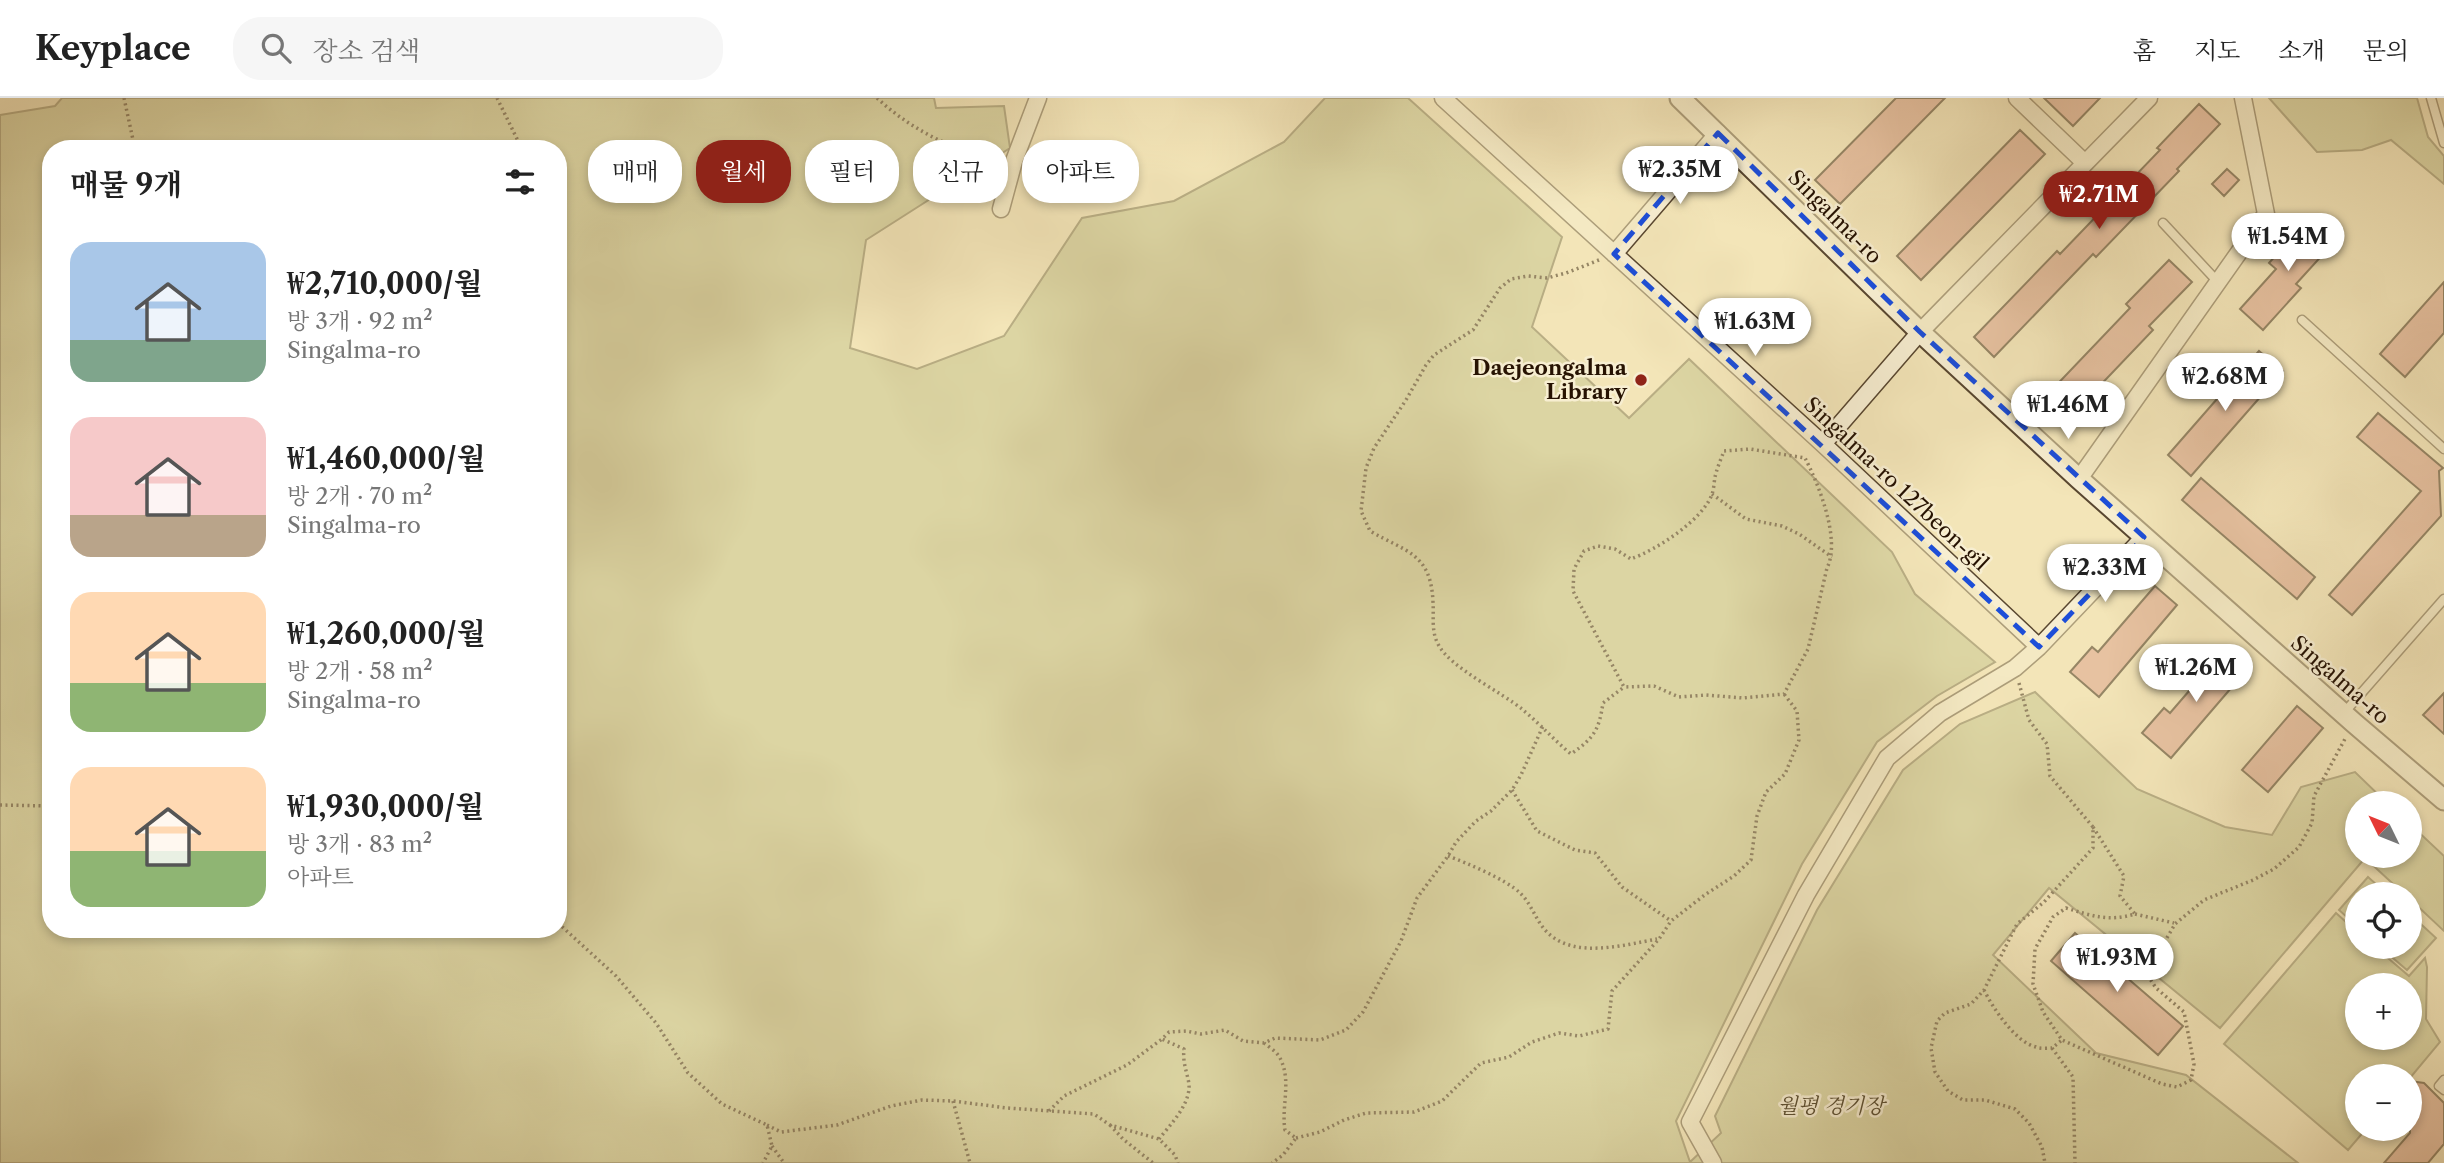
<!DOCTYPE html>
<html lang="ko">
<head>
<meta charset="utf-8">
<style>
	:root { --surface:#fff; --page:#f6f6f6; --text:#222; --muted:#767676; --line:#e0e0e0; --accent:#8f2418 }
	body { margin:0; font-family:"Libre Caslon Text","Noto Serif KR",serif; background:var(--page); color:var(--text); height:100vh; display:flex; flex-direction:column; font-size:26px; white-space:nowrap }
	* { box-sizing:border-box; margin:0 }
	p { font-size:23px; color:var(--muted) }
	.icon { flex:none; width:38px; height:38px; fill:none; stroke:currentColor; stroke-width:2; stroke-linecap:round; stroke-linejoin:round }
	.map { position:relative; flex:1; overflow:hidden }
	.drawer { position:absolute; left:42px; top:42px; width:525px; height:798px; display:flex; flex-direction:column; background:var(--surface); border-radius:28px; box-shadow:0 4px 10px #0003 }
	.drawer>* { flex:none }
	.guide { position:absolute; left:588px; top:42px; width:665px; height:63px; display:flex; gap:14px }
	.needle { width:46px; rotate:313deg }
	.controls { position:absolute; left:2345px; top:693px; display:grid; gap:14px }
	.controls a { display:grid; place-items:center; width:77px; height:77px; border-radius:50%; background:var(--surface); box-shadow:0 4px 10px #0003; font-size:35px }
	.price { position:absolute; translate:-50% -60px; padding:0 16px; border-radius:24px; background:#fff; color:#222; font-size:23px; line-height:46px; filter:drop-shadow(0 2px 4px #0008) }
	.price::after { content:''; position:absolute; left:50%; top:42px; width:21px; height:16px; margin-left:-10px; background:inherit; clip-path:polygon(0 0,100% 0,50% 100%) }
	.price.selected { background:var(--accent); color:#fff }
	ul { padding:0; list-style:none }
	li { display:flex; align-items:center; gap:21px; height:175px; padding:0 28px }
	li span { display:grid; place-items:center; flex:none; width:196px; height:140px; border-radius:21px; color:#555 }
	li>.icon { margin-inline-start:auto }
	span .icon { width:84px; height:84px; fill:#fffc; stroke-width:1 }
	li b { font-size:30px }
	h2 { display:flex; justify-content:space-between; align-items:center; height:84px; padding:0 28px; font-size:30px }
	.tag { padding:0 24px; border-radius:28px; background:var(--surface); box-shadow:0 4px 10px #0003; font-size:24px; line-height:63px }
	.tag.selected { background:var(--accent); color:#fff }
	header { display:flex; align-items:center; gap:42px; box-sizing:border-box; height:98px; padding:0 35px; background:var(--surface); border-bottom:2px solid var(--line) }
	header strong { font-size:33px }
	nav { display:flex; gap:38px; margin-inline-start:auto; font-size:24px }
	.search { width:490px; height:63px; background:var(--page); display:flex; align-items:center; gap:18px; box-sizing:border-box; padding:0 24px; border-radius:28px; color:var(--muted); font-size:26px }
	.map>svg:first-child { display:block }
</style>
</head>
<body>
<header>
<strong>Keyplace</strong>
<div class="search"><svg class="icon" aria-label="search" viewBox="0 0 24 24"><circle cx="10" cy="10" r="6"/><path d="M15 15l6 6"/></svg>장소 검색</div>
<nav><a>홈</a><a>지도</a><a>소개</a><a>문의</a></nav>
</header>
<div class="map">
<svg width="2444" height="1065" viewBox="0 0 2444 1065">
	<rect width="100%" height="100%" fill="#f3e5b8"/>
	<filter id="stains"><feTurbulence type="fractalNoise" baseFrequency=".00286" numOctaves="4"/><feColorMatrix values="0 0 0 0 .2 0 0 0 0 .09 0 0 0 0 .02 0 0 0 .5 -.17"/></filter>
	<radialGradient id="worn" r=".72"><stop offset=".6" stop-color="#630" stop-opacity="0"/><stop offset="1" stop-color="#630" stop-opacity=".3"/></radialGradient>
	<path fill="#c2c28a" stroke="#746a46" stroke-width="2" fill-rule="evenodd" d="M62,0H934L936,10L1004,8L1010,50L866,142L850,250L917,271L1004,238L1082,120L1174,103L1284,44L1325,0H1408L1562,139L1532,229L1629,320L1689,261L1892,454L1915,496L1995,564L1937,598L1877,644L1802,766L1676,1023L1690,1064L1721,1035L1715,1018L1817,812L1903,672L1960,626L2035,594L2137,691L2225,729L2272,737L2301,689L2355,674L2387,705H2357V758H2410V726L2444,758V833L2410,801V796H2404L2365,760L2220,930L2049,790L1993,857L2096,955L2186,977L2298,1065H0V17L55,8ZM51,51H558V831H51Z
		M2269,0H2417L2428,39L2444,58V86L2391,42L2362,52L2317,54Z
		M2368,779L2387,796H2357V828L2339,812Z
		M2336,815L2357,834V849H2375L2409,878L2425,860L2427,869L2426,921L2440,944L2410,980L2357,978V1031H2366L2348,1052L2224,946ZM2410,887V940H2357V887Z
		M2410,816L2436,840L2407,872L2380,849H2410Z"/>
	<path fill="#da9785" stroke="#261202" stroke-width="2" d="M1896,0H1945L1840,106L1815,82Z
		M2044,0H2100L2073,28Z
		M2199,6L2220,26L2177,71L2179,73L2096,159L2093,156L1994,259L1974,239L2057,153L2060,156L2160,52L2157,50Z
		M2020,32L2045,56L1921,182L1897,158Z
		M2227,71L2239,82L2224,98L2212,86Z
		M2310,119L2336,142L2296,186L2301,190L2263,232L2240,211L2276,171L2269,165Z
		M2169,162L2192,184L2149,228L2153,232L2069,320L2046,298L2130,210L2126,206Z
		M2444,184V235L2405,279L2380,256Z
		M2259,253L2283,273L2191,378L2168,357Z
		M2378,315L2443,370L2439,373L2441,418L2352,517L2329,497L2421,393L2357,339Z
		M2201,380L2315,479L2297,501L2182,402Z
		M2155,488L2177,507L2099,599L2070,574L2092,549L2098,554Z
		M2227,549L2250,568L2171,660L2142,635L2164,610L2170,615Z
		M2444,595V636L2423,617Z
		M2297,608L2323,630L2268,694L2242,672Z
		M2075,835L2183,928L2158,957L2051,863Z
		M2410,983L2424,985L2444,1005V1046L2428,1065H2384L2410,1035Z"/>
	<g fill="none" stroke-linecap="round" stroke-linejoin="round">
		<defs>
			<path id="service" d="M2431,0L2444,45
				M2163,125L2217,183
				M2302,222L2444,351
				M2343,616L2444,501
				M2444,982L2439,988L2444,992"/>
			<path id="minor" d="M1443,0L1823,346L2039,549
				M2017,0L2085,65
				M1001,111L1014,63L1038,0
				M1614,156L1718,35
				M1823,346L1920,234L2149,0
				M2079,381L2266,116L2243,0
				M1713,1065L1690,1024L1806,797L1887,660L1940,615L2015,570L2039,549L2144,439"/>
			<path id="tertiary" d="M1680,0L1920,234L2079,381L2354,625L2444,702"/>
		</defs>
		<use href="#service" stroke="#594730" stroke-width="11"/>
		<use href="#minor" stroke="#594730" stroke-width="19"/>
		<use href="#tertiary" stroke="#594730" stroke-width="23"/>
		<path stroke="#261202" stroke-width="3.5" stroke-dasharray="2 3.5" stroke-linecap="butt" d="M124,0L135,51
			M497,0L522,51
			M877,0C909,30 954,54 998,61
			M558,127C565,142 566,159 558,173
			M1599,162L1566,175L1547,180L1528,178L1511,181L1500,190L1473,232L1434,257L1426,267L1406,302L1374,350L1366,370L1361,413L1370,433C1406,454 1431,455 1433,504C1434,518 1431,533 1438,546C1450,570 1502,594 1523,612C1540,626 1554,642 1571,656C1594,640 1599,632 1603,605L1624,589L1573,493L1574,471L1584,453L1598,448L1615,451L1631,461C1656,452 1703,422 1712,396C1714,391 1714,384 1715,379C1717,370 1721,361 1724,353L1750,351L1805,360C1819,387 1841,442 1827,470L1808,551L1784,596L1743,600L1706,597L1679,599L1654,588L1624,589
			M1712,396L1746,421L1782,428L1799,436L1832,459
			M2019,585L2029,622L2047,646L2050,678L2093,729V750L2044,804L2017,826L1984,892L1971,906L1945,915L1937,923L1931,950L1935,974L1948,993L1963,1002H1985L2015,1011L2029,1025L2042,1049L2045,1065
			M1512,692L1537,733L1575,752L1595,755L1622,789L1671,823
			M0,707L51,708
			M2093,729L2124,778L2120,798L2135,816C2108,824 2093,818 2066,810L2053,819L2035,851L2033,886L2043,914L2062,942L2162,986L2177,989L2191,982L2194,966L2184,914L2156,890L2148,878L2158,855L2175,826L2204,802L2253,782L2274,771L2299,749L2312,725L2314,698L2346,639
			M1448,758C1467,765 1507,782 1520,795C1532,806 1536,824 1548,835C1575,861 1624,847 1657,841
			M2135,816L2174,825
			M558,825L616,878L656,925L688,975L722,1006L767,1027L772,1048L763,1065
			M1984,892C1993,910 2015,944 2036,949C2040,951 2047,950 2052,950L2062,942
			M1264,945C1269,949 1277,954 1280,960C1292,983 1281,1008 1285,1032L1296,1040L1283,1057L1272,1065
			M2052,950L2073,979L2075,1065
			M953,1003L970,1065
			M1049,1013L1064,998L1127,967L1162,941
			M767,1027L781,1034L837,1027L891,1008L922,1002L953,1003L1007,1010L1094,1016L1110,1027L1159,1041L1175,1057L1178,1065
			M1110,1027L1123,1041L1153,1065
			M1296,1040L1320,1034L1344,1022L1366,1015L1414,1014L1442,1003L1481,965L1509,959L1532,944L1559,935L1579,938L1608,931L1612,893L1659,841L1671,823L1706,796L1734,778L1751,762L1757,718L1766,694L1785,676L1799,642L1797,613L1784,596
			M1159,1041C1170,1027 1187,1010 1189,991C1190,980 1182,968 1184,951L1162,941L1169,934L1186,933L1201,936L1225,932L1243,943L1264,945L1275,940L1320,942L1346,932L1363,914L1401,843L1417,800L1448,758L1456,744L1476,723L1491,713L1512,692L1521,677L1543,628
			M772,1048L784,1065"/>
		<use href="#service" stroke="#f7eed1" stroke-width="8"/>
		<use href="#minor" stroke="#f7eed1" stroke-width="16"/>
		<use href="#tertiary" stroke="#f7eed1" stroke-width="19"/>
	</g>
	<path d="M0 0H2444V1065H0ZM1718,35L1920,234L2144,439L2039,549L1614,156Z" fill="#f3e5b8" fill-opacity=".55" fill-rule="evenodd"/>
	<path fill="none" stroke="#1d4ed8" stroke-width="5" stroke-dasharray="14 9" stroke-linejoin="round" d="M1718,35L1920,234L2144,439L2039,549L1614,156Z"/>
	<circle fill="#8f2418" stroke="#f7eed1" stroke-width="2.5" cx="1641" cy="282" r="7"/>
	<g text-anchor="middle" stroke-width="5" stroke-linejoin="round" paint-order="stroke">
		<g font-size="21" fill="#261202" stroke="#f7eed1">
			<text transform="translate(1835 119) rotate(45)" y="7">Singalma-ro</text>
			<text transform="translate(1896 386) rotate(43)" y="7">Singalma-ro 127beon-gil</text>
			<text transform="translate(2340 582) rotate(41)" y="7">Singalma-ro</text>
		</g>
		<g font-size="21" font-weight="bold" fill="#261202" stroke="#f7eed1" text-anchor="end">
			<text x="1627" y="277">Daejeongalma<tspan x="1627" dy="24">Library</tspan></text>
		</g>
		<g font-size="21" font-style="italic" fill="#5d5032" stroke="#f7eed1">
			<text x="1831" y="1015">월평 경기장</text>
		</g>
	</g>
	<rect width="100%" height="100%" filter="url(#stains)"/>
	<rect width="100%" height="100%" fill="url(#worn)"/>
</svg>
<div class="controls">
<a><svg class="needle" viewBox="-14 -14 28 28"><path d="M0-13l5 13h-10z" fill="#e53935"/><path d="M0 13l5-13h-10z" fill="#767676"/></svg></a>
<a><svg class="icon" aria-label="locate" viewBox="0 0 24 24"><circle cx="12" cy="12" r="6"/><path d="M12 2v4M12 18v4M2 12h4M18 12h4"/></svg></a>
<a>+</a>
<a>−</a>
</div>
<b class="price" style="left:1680px;top:108px">₩2.35M</b>
<b class="price selected" style="left:2099px;top:133px">₩2.71M</b>
<b class="price" style="left:2288px;top:175px">₩1.54M</b>
<b class="price" style="left:1755px;top:260px">₩1.63M</b>
<b class="price" style="left:2225px;top:315px">₩2.68M</b>
<b class="price" style="left:2068px;top:343px">₩1.46M</b>
<b class="price" style="left:2105px;top:506px">₩2.33M</b>
<b class="price" style="left:2196px;top:606px">₩1.26M</b>
<b class="price" style="left:2117px;top:896px">₩1.93M</b>
<div class="guide">
<a class="tag">매매</a>
<a class="tag selected">월세</a>
<a class="tag">필터</a>
<a class="tag">신규</a>
<a class="tag">아파트</a>
</div>
<section class="drawer">
<h2>매물 9개<svg class="icon" aria-label="filters" viewBox="0 0 24 24"><path d="M4 7h16M4 17h16"/><circle cx="9" cy="7" r="2"/><circle cx="15" cy="17" r="2"/></svg></h2>
<ul>
<li><span style="background:linear-gradient(#a9c7e8 70%,#7fa58c 0)"><svg class="icon" aria-label="home" viewBox="0 0 24 24"><path d="M3 11l9-7 9 7M6 9v11h12V9"/></svg></span><div><b>₩2,710,000/월</b><p>방 3개 · 92 m²</p><p>Singalma-ro</p></div></li>
<li><span style="background:linear-gradient(#f6c9c9 70%,#b9a48a 0)"><svg class="icon" aria-label="home" viewBox="0 0 24 24"><path d="M3 11l9-7 9 7M6 9v11h12V9"/></svg></span><div><b>₩1,460,000/월</b><p>방 2개 · 70 m²</p><p>Singalma-ro</p></div></li>
<li><span style="background:linear-gradient(#ffd9b3 65%,#8fb573 0)"><svg class="icon" aria-label="home" viewBox="0 0 24 24"><path d="M3 11l9-7 9 7M6 9v11h12V9"/></svg></span><div><b>₩1,260,000/월</b><p>방 2개 · 58 m²</p><p>Singalma-ro</p></div></li>
<li><span style="background:linear-gradient(#ffd9b3 60%,#8fb573 0)"><svg class="icon" aria-label="home" viewBox="0 0 24 24"><path d="M3 11l9-7 9 7M6 9v11h12V9"/></svg></span><div><b>₩1,930,000/월</b><p>방 3개 · 83 m²</p><p>아파트</p></div></li>
</ul>
</section>
</div>
</body>
</html>
